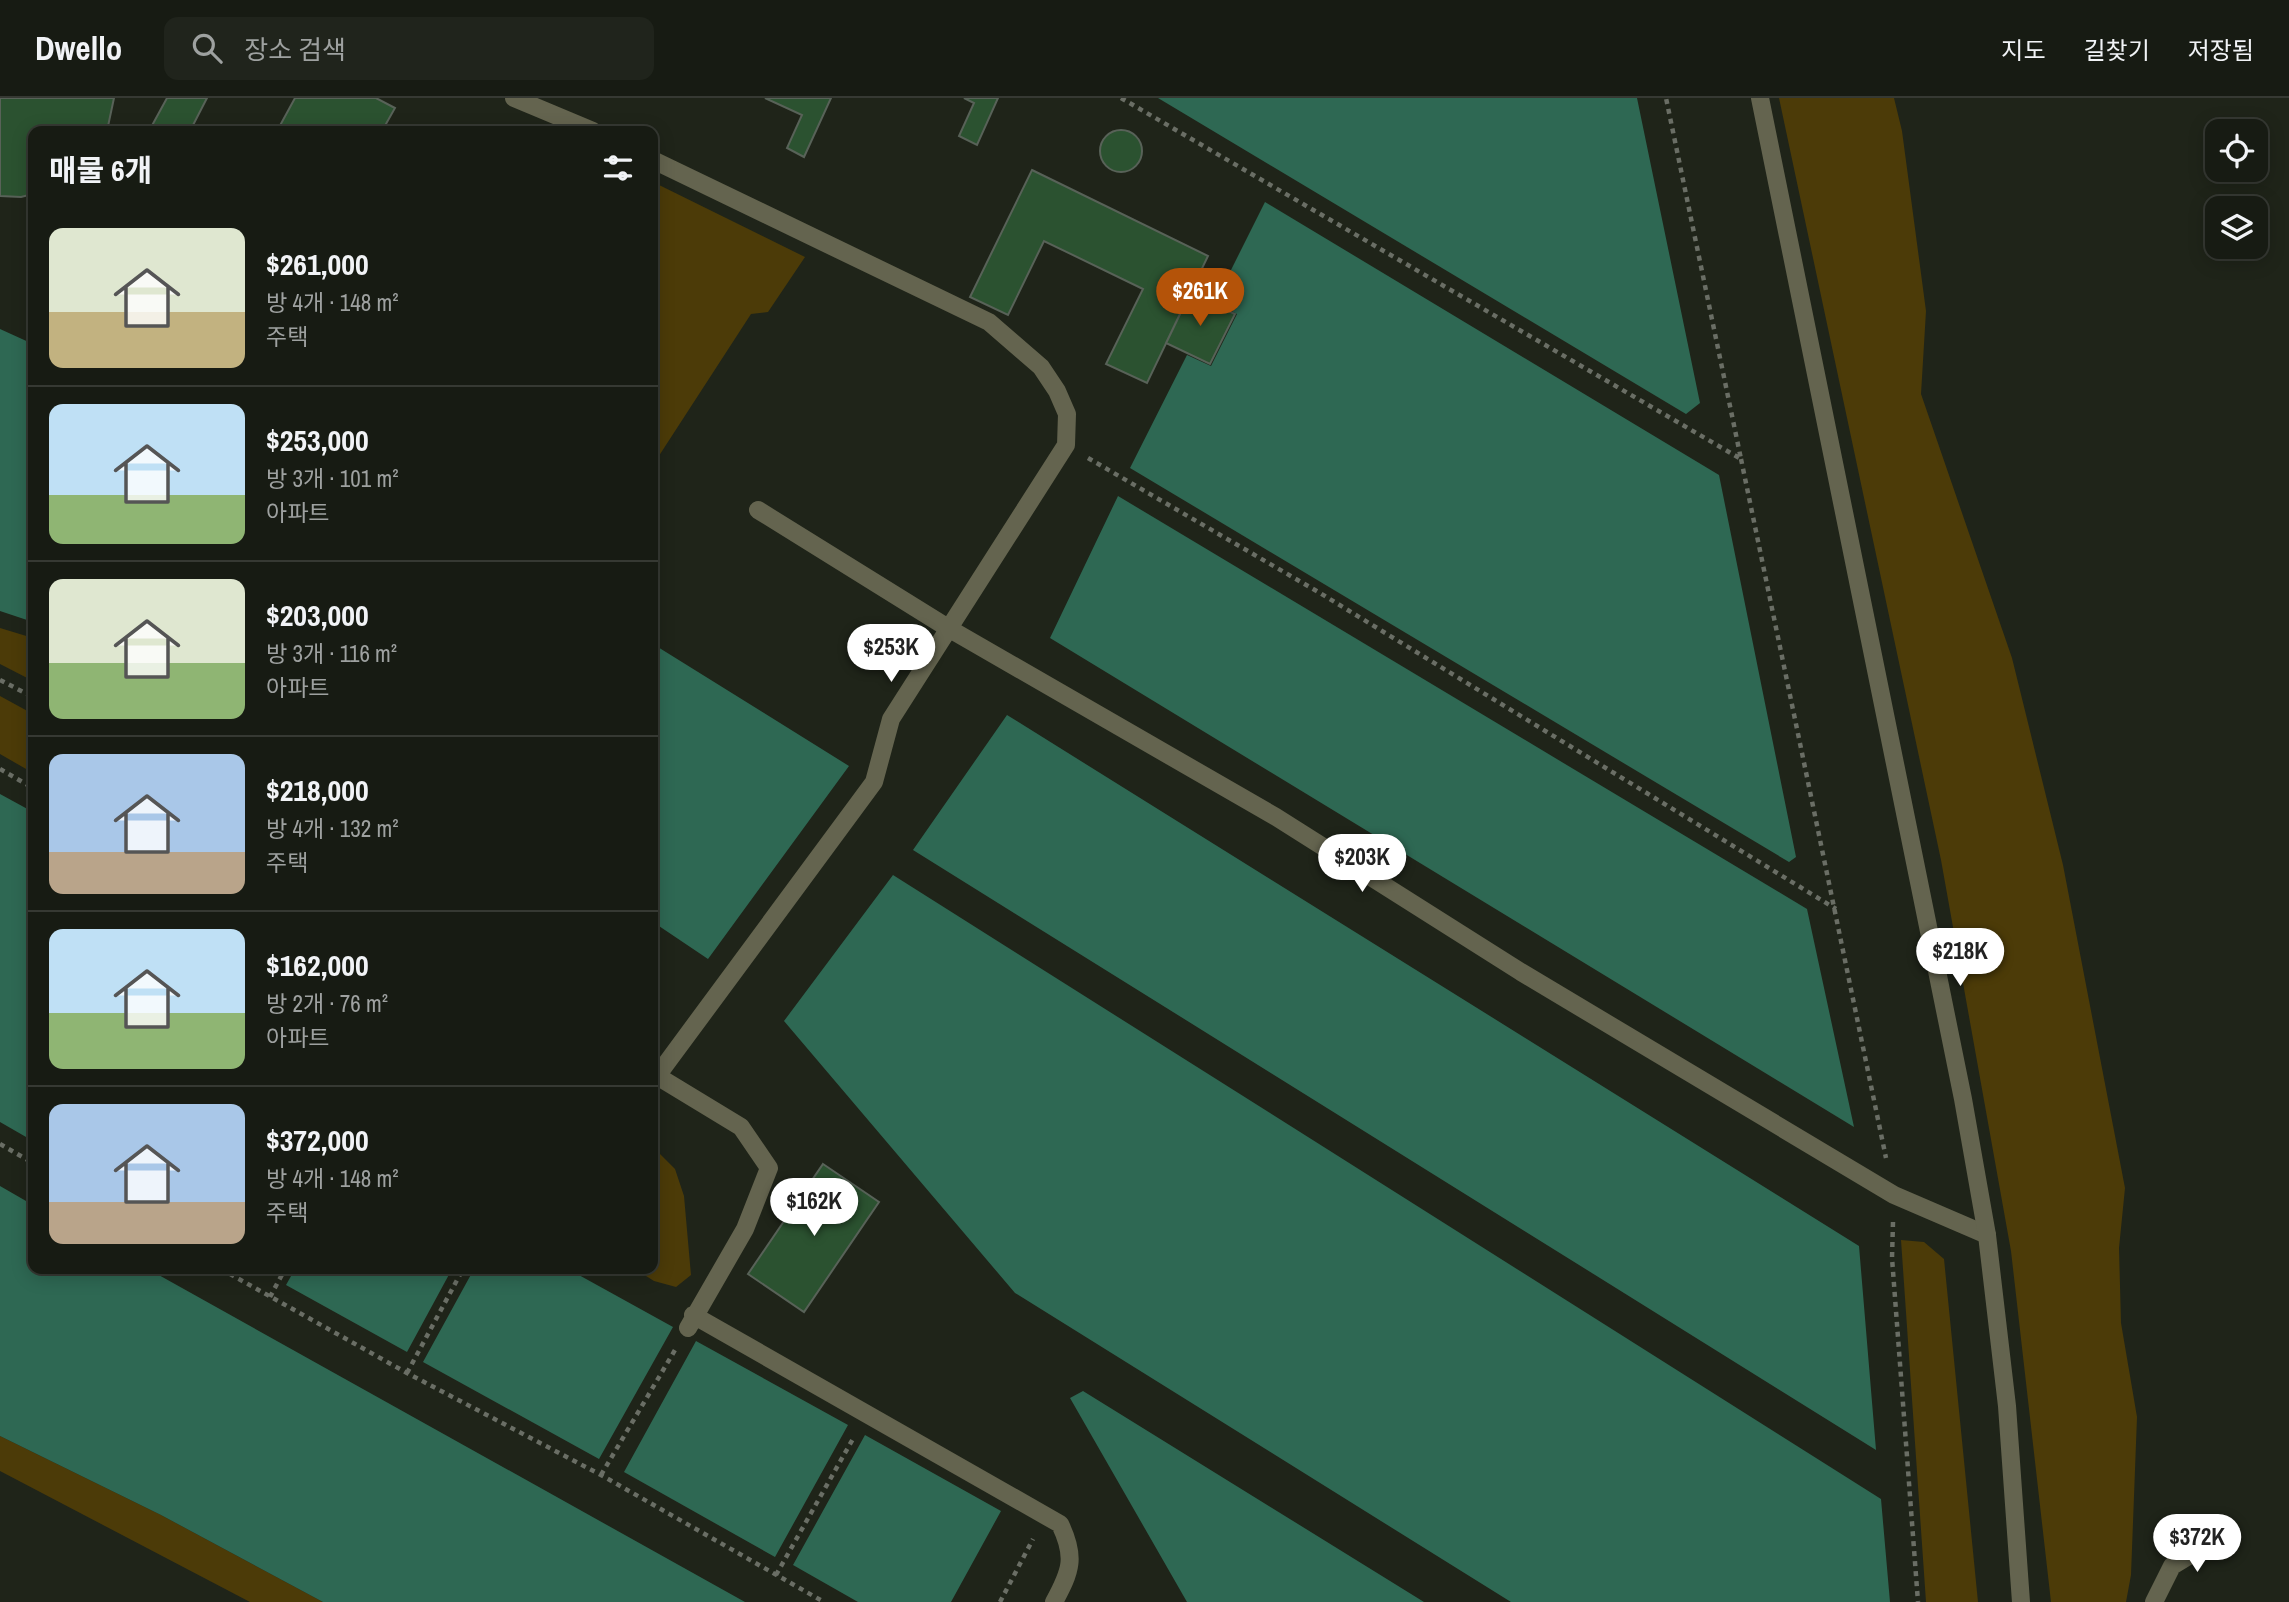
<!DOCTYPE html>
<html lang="ko">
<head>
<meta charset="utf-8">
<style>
	:root { --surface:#171b13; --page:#20241c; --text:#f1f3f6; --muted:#9ea1a0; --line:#363933; --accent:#b45309 }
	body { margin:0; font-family:"Archivo Narrow","Noto Sans KR",sans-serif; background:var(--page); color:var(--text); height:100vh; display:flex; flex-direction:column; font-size:26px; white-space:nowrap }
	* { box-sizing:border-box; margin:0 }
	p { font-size:23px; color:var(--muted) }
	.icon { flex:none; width:38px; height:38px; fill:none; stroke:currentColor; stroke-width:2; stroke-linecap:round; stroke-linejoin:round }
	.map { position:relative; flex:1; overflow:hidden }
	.panel { position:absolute; left:28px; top:28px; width:630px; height:1148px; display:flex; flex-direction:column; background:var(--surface); border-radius:14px; box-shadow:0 4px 18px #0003,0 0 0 2px var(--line) }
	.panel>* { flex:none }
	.tools { position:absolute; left:2205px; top:21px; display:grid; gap:14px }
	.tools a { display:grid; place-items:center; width:63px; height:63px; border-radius:14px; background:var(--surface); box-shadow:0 4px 18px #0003,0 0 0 2px var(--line); font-size:35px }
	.price { position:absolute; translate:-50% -60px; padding:0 16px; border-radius:24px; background:#fff; color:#222; font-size:23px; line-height:46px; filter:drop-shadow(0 2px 4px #0008) }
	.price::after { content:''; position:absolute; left:50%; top:42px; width:21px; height:16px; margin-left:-10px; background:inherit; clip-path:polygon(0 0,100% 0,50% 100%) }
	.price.selected { background:var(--accent); color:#fff }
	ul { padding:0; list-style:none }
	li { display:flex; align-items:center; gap:21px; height:175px; padding:0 21px }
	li+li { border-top:2px solid var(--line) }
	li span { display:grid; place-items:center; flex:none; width:196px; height:140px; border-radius:14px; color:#555 }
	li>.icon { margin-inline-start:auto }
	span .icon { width:84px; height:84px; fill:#fffc; stroke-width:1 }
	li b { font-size:30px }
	h2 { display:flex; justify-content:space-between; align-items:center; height:84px; padding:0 21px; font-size:30px }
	header { display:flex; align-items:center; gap:42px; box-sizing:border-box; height:98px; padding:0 35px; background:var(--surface); border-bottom:2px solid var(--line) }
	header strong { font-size:33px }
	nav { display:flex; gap:38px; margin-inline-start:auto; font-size:24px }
	.search { width:490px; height:63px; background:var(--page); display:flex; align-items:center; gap:18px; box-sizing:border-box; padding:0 24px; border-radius:14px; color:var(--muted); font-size:26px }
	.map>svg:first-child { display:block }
</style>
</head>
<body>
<header>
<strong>Dwello</strong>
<div class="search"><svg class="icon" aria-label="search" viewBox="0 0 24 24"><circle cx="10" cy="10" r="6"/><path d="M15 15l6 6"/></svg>장소 검색</div>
<nav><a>지도</a><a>길찾기</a><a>저장됨</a></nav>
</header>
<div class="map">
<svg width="2289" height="1504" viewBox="0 0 2289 1504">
	<rect width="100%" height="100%" fill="#1f2419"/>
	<path fill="#4c3b08" d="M1779,0H1894L1902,33L1926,213L1921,296L2012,560L2063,767L2125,1090L2119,1150L2121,1225L2137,1319L2131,1477L2126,1504H2051L2011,1153L1941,762Z
		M653,84L805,159L768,214L751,216L653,367Z
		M0,530L33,540V583L0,566Z
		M0,598L33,616V675L0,656Z
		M657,1053L675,1071L684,1098L691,1177L676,1189L654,1183L635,1171H653V1054Z
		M1901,1142L1924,1144L1944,1161L1978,1504H1926Z
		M0,1338L161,1417L323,1504H250L0,1373Z"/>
	<path fill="#2e6853" d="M1158,0H1637L1700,305L1686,316Z
		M1265,104L1719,377L1796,759L1789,764L1130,370L1187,257L1211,268L1237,216L1215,204Z
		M0,231L33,246V524L0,513Z
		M1118,398L1807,811L1854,1029L1050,540Z
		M653,546L849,668L708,861L653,824Z
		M1007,617L1859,1148L1876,1352L913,752Z
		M0,696L33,714V1043L0,1024Z
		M893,777L1881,1401L1890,1504H1511L1015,1195L784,923Z
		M0,1088L33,1107V1171H148L745,1504H323L161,1417L0,1338Z
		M295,1171H452L407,1254L286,1187Z
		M474,1171H568L673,1229L599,1361L423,1264Z
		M696,1243L848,1327L775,1459L624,1374Z
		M1083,1293L1424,1504H1187L1070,1300Z
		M865,1337L1001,1413L951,1504H858L793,1467Z"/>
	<path fill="#2b5230" stroke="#586258" stroke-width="2" d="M0,0H114L107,33H33V96L21,99L0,98Z
		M167,0H207L190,33H149Z
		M295,0H376L395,10L382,33H277Z
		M765,0H831L804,59L787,50L802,17Z
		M964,0H998L977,47L959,38L974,5Z
		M1100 53a21 21 0 1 1 42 0a21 21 0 1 1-42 0Z
		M1032,72L1208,158L1147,285L1106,266L1143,191L1044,143L1008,217L970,199Z
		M1190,195L1235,216L1210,266L1166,245Z
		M823,1066L879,1104L804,1214L748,1176Z"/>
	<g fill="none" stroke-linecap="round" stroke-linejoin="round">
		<path stroke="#6a6e65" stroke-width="4.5" stroke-dasharray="5 5" stroke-linecap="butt" d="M1121,0L1741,361L1666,0
			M1088,360L1320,495L1836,811
			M1741,361L1886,1060
			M0,582L33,599
			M0,671L33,690
			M0,1046L33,1065
			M1893,1124L1892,1160L1918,1504
			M221,1171L407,1275L601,1377L824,1504
			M270,1199L285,1171
			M407,1275L463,1171
			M601,1377L675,1252
			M776,1477L854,1339
			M1000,1504L1033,1441"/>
		<path stroke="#64644f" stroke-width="18" d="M514,0L593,33
			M653,62L989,224L1041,269L1057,293L1067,316L1066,347L891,621L874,684L657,978L741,1029L769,1070L745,1131L688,1230
			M758,412L948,530L1276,719L1521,874L1894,1097L1987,1137
			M693,1217L1060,1426C1076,1459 1071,1473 1054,1504
			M2154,1504L2172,1468L2226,1435"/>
		<path stroke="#64644f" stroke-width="18" d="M1760,0L1963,1001L1987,1137L2007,1308L2021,1504"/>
	</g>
</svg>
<div class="tools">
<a><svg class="icon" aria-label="locate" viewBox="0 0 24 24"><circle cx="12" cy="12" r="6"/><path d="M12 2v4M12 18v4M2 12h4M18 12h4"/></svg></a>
<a><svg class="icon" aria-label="layers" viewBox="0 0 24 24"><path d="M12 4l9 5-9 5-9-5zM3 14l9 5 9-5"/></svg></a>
</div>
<b class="price selected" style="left:1200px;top:230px">$261K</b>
<b class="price" style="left:891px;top:586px">$253K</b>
<b class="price" style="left:1362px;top:796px">$203K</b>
<b class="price" style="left:1960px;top:890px">$218K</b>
<b class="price" style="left:814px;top:1140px">$162K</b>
<b class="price" style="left:2197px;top:1476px">$372K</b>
<section class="panel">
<h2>매물 6개<svg class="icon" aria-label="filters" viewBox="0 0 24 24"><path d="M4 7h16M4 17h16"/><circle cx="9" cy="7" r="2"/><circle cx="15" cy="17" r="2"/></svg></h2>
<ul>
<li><span style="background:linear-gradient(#dfe7d0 60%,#c2b280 0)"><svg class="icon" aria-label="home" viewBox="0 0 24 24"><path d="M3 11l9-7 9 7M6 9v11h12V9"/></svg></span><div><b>$261,000</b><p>방 4개 · 148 m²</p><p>주택</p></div></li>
<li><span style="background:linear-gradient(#bfe0f5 65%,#8fb573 0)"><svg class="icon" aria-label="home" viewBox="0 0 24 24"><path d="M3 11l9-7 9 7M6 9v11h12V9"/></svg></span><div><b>$253,000</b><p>방 3개 · 101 m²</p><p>아파트</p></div></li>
<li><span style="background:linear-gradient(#dfe7d0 60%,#8fb573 0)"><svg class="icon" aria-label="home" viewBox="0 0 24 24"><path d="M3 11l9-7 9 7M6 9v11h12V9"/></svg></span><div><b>$203,000</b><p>방 3개 · 116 m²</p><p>아파트</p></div></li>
<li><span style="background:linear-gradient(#a9c7e8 70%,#b9a48a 0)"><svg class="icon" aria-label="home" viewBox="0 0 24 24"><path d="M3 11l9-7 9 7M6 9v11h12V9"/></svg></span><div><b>$218,000</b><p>방 4개 · 132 m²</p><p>주택</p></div></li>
<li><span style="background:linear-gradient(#bfe0f5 60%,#8fb573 0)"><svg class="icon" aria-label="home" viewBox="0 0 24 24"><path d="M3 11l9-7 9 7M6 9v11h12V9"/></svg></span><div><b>$162,000</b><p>방 2개 · 76 m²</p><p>아파트</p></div></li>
<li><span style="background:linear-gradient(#a9c7e8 70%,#b9a48a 0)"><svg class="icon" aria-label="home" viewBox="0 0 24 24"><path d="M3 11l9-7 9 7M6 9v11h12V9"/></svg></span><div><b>$372,000</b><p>방 4개 · 148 m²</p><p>주택</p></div></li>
</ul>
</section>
</div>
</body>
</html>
